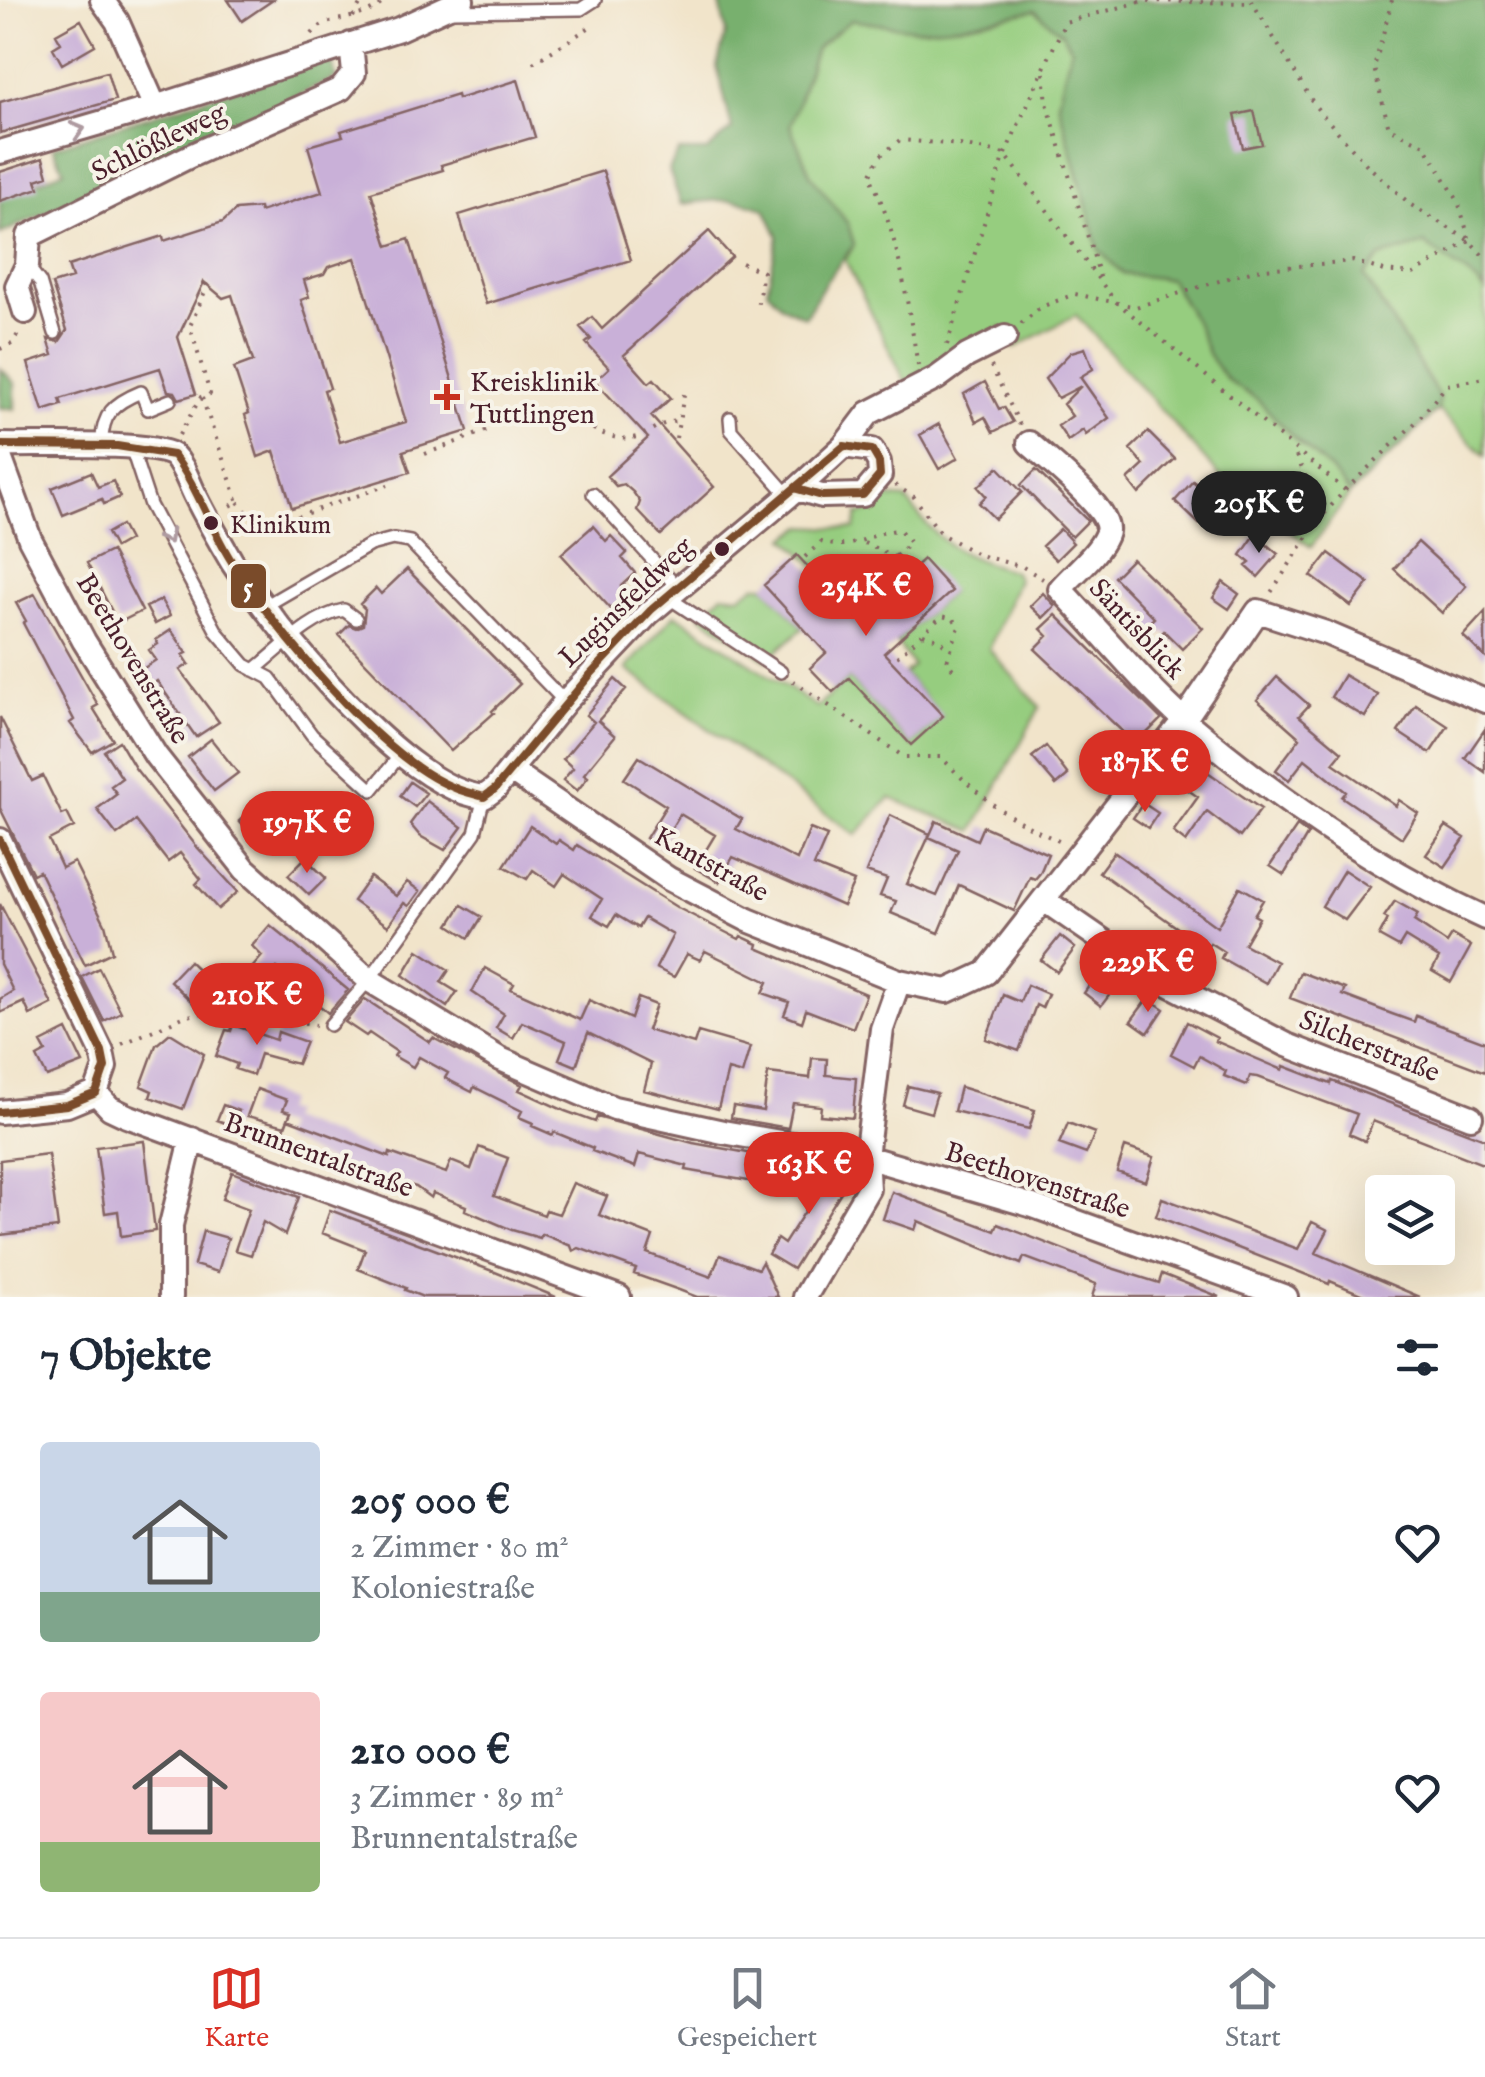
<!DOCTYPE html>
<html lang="de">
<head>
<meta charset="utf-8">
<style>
	:root { --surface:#fff; --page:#f6f6f7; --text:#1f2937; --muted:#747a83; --line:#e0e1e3; --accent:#d93025 }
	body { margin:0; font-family:"IM FELL English",serif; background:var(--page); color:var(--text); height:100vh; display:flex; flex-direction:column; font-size:38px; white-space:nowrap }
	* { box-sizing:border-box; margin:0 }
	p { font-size:32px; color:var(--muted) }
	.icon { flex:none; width:55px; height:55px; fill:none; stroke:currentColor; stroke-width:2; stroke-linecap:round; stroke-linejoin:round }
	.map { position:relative; height:1297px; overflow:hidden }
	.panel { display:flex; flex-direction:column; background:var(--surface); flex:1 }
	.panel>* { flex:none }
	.fabs { position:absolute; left:1365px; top:1175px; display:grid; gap:20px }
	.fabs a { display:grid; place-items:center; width:90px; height:90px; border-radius:10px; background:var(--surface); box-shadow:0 10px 40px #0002; font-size:50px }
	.price { position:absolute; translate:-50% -85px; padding:0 22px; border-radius:35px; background:var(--accent); color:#fff; font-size:32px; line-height:65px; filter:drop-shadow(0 2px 5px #0008) }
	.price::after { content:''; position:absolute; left:50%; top:60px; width:30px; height:22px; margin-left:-15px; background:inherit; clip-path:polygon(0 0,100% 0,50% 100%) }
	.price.selected { background:#222; color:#fff }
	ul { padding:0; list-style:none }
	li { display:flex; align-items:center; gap:30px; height:250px; padding:0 40px }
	li span { display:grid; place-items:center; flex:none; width:280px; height:200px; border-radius:10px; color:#555 }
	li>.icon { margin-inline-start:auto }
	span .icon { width:120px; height:120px; fill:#fffc; stroke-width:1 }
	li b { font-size:42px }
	h2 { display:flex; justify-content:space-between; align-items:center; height:120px; padding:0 40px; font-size:42px }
	.tabs { display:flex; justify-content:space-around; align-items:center; height:140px; border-top:2px solid var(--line); background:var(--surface); font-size:28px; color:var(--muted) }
	.tabs a { display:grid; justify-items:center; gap:5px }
	.tabs .selected { color:var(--accent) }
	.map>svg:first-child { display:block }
</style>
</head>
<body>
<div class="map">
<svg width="1485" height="1297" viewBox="0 0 1485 1297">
	<rect width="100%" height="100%" fill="#f7f3e8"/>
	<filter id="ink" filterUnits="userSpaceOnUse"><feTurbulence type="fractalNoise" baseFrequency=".01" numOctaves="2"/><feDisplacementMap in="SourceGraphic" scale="20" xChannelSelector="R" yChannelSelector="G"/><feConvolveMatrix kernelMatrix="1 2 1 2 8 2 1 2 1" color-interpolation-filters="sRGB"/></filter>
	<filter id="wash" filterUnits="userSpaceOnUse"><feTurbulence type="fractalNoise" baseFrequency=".0048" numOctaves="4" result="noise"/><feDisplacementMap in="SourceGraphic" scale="40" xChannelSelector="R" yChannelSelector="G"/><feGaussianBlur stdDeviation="2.25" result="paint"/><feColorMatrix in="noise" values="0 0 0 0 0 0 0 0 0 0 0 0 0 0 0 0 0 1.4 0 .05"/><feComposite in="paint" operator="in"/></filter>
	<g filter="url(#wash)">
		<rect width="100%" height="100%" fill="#f1e4ca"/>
		<path fill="#96cd7f" stroke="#707655" stroke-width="2.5" d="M1035,10L1063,34L1071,48L1058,102L1099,250L1123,274L1170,279L1196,323L1209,356L1228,381L1257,399L1293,437L1332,471L1350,494L1311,547L1229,486L1076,315L1014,348L1002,328L906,383L845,260L854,245L848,224L810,174L790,126L816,48L851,20L917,29L962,25Z
			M1425,244L1475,280L1485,291V456L1438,410L1439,396L1364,276L1380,257Z
			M883,497L906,499C939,544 960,557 1013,571L1018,579L989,649L1040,707L973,831L890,798L856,835L626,669L675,614L817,707L849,678L911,745L942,716L904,674L913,666L896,642L951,592L922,560L875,604L853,583L841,580L835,585L786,538L804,526L855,529L858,514L872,511Z
			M756,585H764L803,628L767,660L700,615L723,594L740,596Z"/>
		<path fill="#78b06e" stroke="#61684c" stroke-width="2.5" d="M719,0H1485V291L1475,280L1425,244L1380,257L1364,276L1439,397L1438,410L1350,494L1332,471L1293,437L1257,399L1228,381L1209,356L1196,323L1170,279L1123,274L1099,250L1058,102L1071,48L1063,34L1035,10L962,25L917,29L851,20L816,48L790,126L810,174L848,224L854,245L825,283L805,317L782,306L767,290L778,236L765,209C736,196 712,200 681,204L669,170L679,151H707L732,129L717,66L726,32Z
			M331,58L336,78L0,234V199L64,170L53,147Z
			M0,368L15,383V409L0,408Z"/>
		<g id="blocks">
			<path fill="#c9b0d8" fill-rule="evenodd" d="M228,0H273L242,21Z
				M81,20L95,45L62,64L53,48L61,43L56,34Z
				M107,72L115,100L0,133V102Z
				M518,80L535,137L441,165L443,170L371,192L388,246L409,239L468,431L403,451L410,472L292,508L274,451L258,457L245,415L249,413L234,368L253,361L232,295L223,298L204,282L178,337L196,394L179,399L175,392L168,391L160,368L60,399L62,405L43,411L28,363L53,355L48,339L59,342L67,330L52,284L72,278L68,266L163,236L164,241L223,222L236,210L259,208L260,212L322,192L308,146L343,136L341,131L457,95L458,99ZM355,258L406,422L340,442L324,390L330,388L301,300L309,297L304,280L324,274L328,267Z
				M1254,111L1262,144L1243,148L1235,115Z
				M43,158L48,176L36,180L39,188L0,201V172Z
				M603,171L631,260L486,304L459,215Z
				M709,231L732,257L624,355L649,383L654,379L671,398L651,416L714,487L661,535L637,510L640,502L633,492L624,484L616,486L607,476L648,438L595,381L609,368L586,343L591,339L580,327L592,317L602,329Z
				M1085,348L1093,369L1080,377L1109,418L1086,435L1083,430L1068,441L1058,426L1072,416L1063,404L1081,386L1058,398L1045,379L1071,352Z
				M985,382L999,409L1004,407L1013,422L993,432L985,417L976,422L964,394Z
				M939,424L958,458L939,469L920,435Z
				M1148,432L1175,459L1139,494L1128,480L1144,465L1130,449Z
				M998,467L1022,492L995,519L979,503L986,496L978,487Z
				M1036,470L1088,521L1072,537L1021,485Z
				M91,472L98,487L113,481L120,497L104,504L102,499L63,515L52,488Z
				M1193,481L1217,504L1199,524L1175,501Z
				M121,525L129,540L115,548L107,533Z
				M593,526L606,541L611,536L627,553L622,558L635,573L621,586L628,593L611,609L561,554Z
				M1060,529L1073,543L1056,560L1042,546Z
				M1255,535L1278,554L1258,577L1246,566L1250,563L1241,555Z
				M1418,542L1466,586L1442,613L1394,569Z
				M111,551L142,611L118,623L87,563Z
				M1329,553L1369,583L1351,606L1311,576Z
				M797,555L857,620L923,559L952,591L884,653L943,716L911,745L849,678L833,692L810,668L826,653L764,585Z
				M1132,559L1203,628L1182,649L1164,631L1149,647L1137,634L1154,618L1114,577Z
				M407,569L520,684L492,711L494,713L451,751L339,635L349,625L356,628L363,625L365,609L360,604L376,588L381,594Z
				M1223,582L1239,594L1229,609L1213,598Z
				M1043,593L1055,606L1043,618L1030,606Z
				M35,594L98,705L93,708L113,740L92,752L70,723L74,720L23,623L26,621L16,603Z
				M161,600L170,616L155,624L146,607Z
				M1485,612V657L1463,636Z
				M1056,615L1161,719L1106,774L1093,760L1123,732L1035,649L1048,636L1041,629Z
				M171,630L187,653L183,655L189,664L180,670L219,722L196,737L157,681L148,687L138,672L156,660L149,650L158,644L156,640Z
				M1344,675L1378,695L1365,717L1331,697Z
				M1277,677L1309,705L1299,716L1342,752L1333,763L1396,806L1399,800L1418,813L1402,838L1342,797L1346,792L1305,759L1289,780L1276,770L1300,738L1257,700Z
				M615,679L626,689L598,721L615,736L584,774L588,777L577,791L563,780L573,768L563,759L594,722L586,715Z
				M1416,705L1448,726L1430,753L1398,732Z
				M0,717L32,781L43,776L62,815L67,813L74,827L49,840L62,868L74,862L105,924L112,952L85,965L39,871L33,874L0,808Z
				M1485,729V772L1465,758Z
				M211,739L238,773L214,791L188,757Z
				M119,741L135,768L197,847L238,892L218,909L196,884L201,879L180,853L168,862L136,821L117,835L97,809L117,794L111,786L122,778L104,751Z
				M1046,746L1068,775L1056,785L1032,757Z
				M639,757L742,819L736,829L797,860L810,829L827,836L814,866L854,882L843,906L733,857L719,882L695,868L715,835L680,814L660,847L646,838L666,806L624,779Z
				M1189,759L1261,809L1240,837L1207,812L1186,842L1173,832L1198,797L1174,780Z
				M410,782L426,793L415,807L400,796Z
				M427,801L462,827L445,850L420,836L410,824Z
				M1143,803L1158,813L1148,828L1133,818Z
				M258,804L280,829L261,846L239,821Z
				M890,815L930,834L907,884L937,896L958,850L929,837L936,821L977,840L983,826L1048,854L1040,873L1035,879L1030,877L1014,911L959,885L939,933L891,913L896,901L880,896L887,879L866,872Z
				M530,826L556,844L559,840L574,850L577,845L678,908L739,939L741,936L758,944L757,948L866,994L853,1028L806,1010L802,1022L784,1015L789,1002L763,993L768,982L705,951L700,960L687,954L674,977L656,968L673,935L644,918L638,928L616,915L609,926L592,916L602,899L564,874L556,886L533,870L527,879L504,866Z
				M1297,826L1308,834L1284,875L1270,866Z
				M1446,826L1465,838L1445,867L1426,855Z
				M1114,852L1217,927L1240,887L1263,900L1254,915L1259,918L1244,944L1277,962L1266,983L1221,958L1224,952L1210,943L1206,948L1099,872Z
				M305,858L326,878L309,895L288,875Z
				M1344,870L1370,887L1345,920L1322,906Z
				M370,877L396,896L407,882L420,891L409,906L404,903L388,926L353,901Z
				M1395,901L1418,914L1414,921L1447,943L1452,935L1471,946L1451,982L1432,971L1439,958L1405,937L1399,947L1379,936L1388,919L1384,917Z
				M0,904L52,1004L30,1015L24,1002L0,1013V999L13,991L0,964Z
				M462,905L482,917L469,938L449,925Z
				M270,925L348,990L328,1013L277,968L266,981L251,969L262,956L252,946Z
				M1060,936L1075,948L1057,972L1041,960Z
				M418,950L449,970L441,982L457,992L447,1007L403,975Z
				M189,961L216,987L197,1007L170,981Z
				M99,968L121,1012L104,1021L82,977Z
				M485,968L514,984L511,989L580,1020L589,1000L631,1019L638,998L656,1005L647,1030L694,1044L698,1032L750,1047L742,1074L728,1070L718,1109L644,1090L651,1064L588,1033L576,1066L559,1059L566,1041L522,1022L513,1038L496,1028L504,1014L472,992Z
				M1102,968L1120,981L1101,1006L1084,993Z
				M1300,972L1345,989L1342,995L1392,1014L1414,1022L1416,1016L1485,1042V1072L1290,998Z
				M1027,985L1048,994L1042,1008L1036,1005L1019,1051L986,1039L1003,995L1020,1002Z
				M1148,998L1164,1009L1148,1033L1131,1021Z
				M365,999L430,1042L433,1038L522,1085L519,1090L565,1111L595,1122L597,1117L693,1143L775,1158L771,1185L686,1170L687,1166L639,1154L635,1167L592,1151L593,1148L554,1132L553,1135L532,1126L533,1123L519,1117L522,1111L474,1087L472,1092L445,1078L448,1073L419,1057L413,1067L394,1056L397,1052L369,1033L366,1036L345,1022Z
				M1187,1022L1217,1038L1215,1041L1283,1070L1284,1066L1331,1084L1332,1081L1485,1139V1165L1373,1121L1365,1141L1349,1134L1357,1114L1258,1077L1250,1076L1247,1085L1224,1076L1226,1071L1199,1056L1194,1066L1171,1054Z
				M233,1025L276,1040L278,1032L306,1042L297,1064L260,1054L253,1075L235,1069L237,1064L216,1056L226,1030L231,1031Z
				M67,1030L83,1063L47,1077L37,1057L46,1052L41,1043Z
				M170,1033L204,1054L183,1109L150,1097L152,1091L141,1086L156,1045Z
				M812,1058L827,1059L826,1075L856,1078L853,1118L820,1115L821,1106L793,1103L788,1128L731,1118L733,1106L763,1111L768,1073L810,1078Z
				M908,1086L937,1093L931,1113L903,1105Z
				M960,1087L1035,1110L1029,1129L954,1111Z
				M257,1089L287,1100L283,1110L291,1112L285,1126L247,1116Z
				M223,1105L239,1111L233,1126L217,1120Z
				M288,1119L389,1157L390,1153L446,1173L451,1161L471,1169L479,1147L508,1158L494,1196L544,1215L546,1210L559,1214L573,1183L607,1196L599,1215L653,1236L647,1253L711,1277L720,1255L758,1269L762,1262L778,1297H697L679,1290L634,1274L636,1269L579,1248L573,1251L571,1246L550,1237L542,1234L540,1238L512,1230L465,1210L466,1206L433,1193L431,1198L416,1187L336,1164L280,1140Z
				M1068,1123L1095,1133L1086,1154L1059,1144Z
				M144,1141L155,1231L121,1236L118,1211L105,1213L96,1147Z
				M1125,1147L1154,1157L1146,1182L1117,1172Z
				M48,1154L58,1228L0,1235V1160Z
				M818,1166L846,1184L793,1269L768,1254L777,1239L784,1244L811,1202L803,1197Z
				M232,1172L299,1197L285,1235L263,1222L251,1255L235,1250L249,1209L222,1199Z
				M892,1192L995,1231L998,1224L1102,1265L1159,1283L1162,1274L1220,1297H1092L1096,1284L1024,1257L1021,1264L918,1221L915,1230L883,1219Z
				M1162,1198L1298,1249L1312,1222L1328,1230L1316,1253L1420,1297H1368L1330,1281L1329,1284L1297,1271L1156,1216Z
				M330,1210L495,1272L556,1297H423L405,1290L406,1288L358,1269L365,1250L322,1233Z
				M203,1231L228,1238L218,1272L194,1265Z"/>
		</g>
	</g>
	<g filter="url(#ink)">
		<use href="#blocks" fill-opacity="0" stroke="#846463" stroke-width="2.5"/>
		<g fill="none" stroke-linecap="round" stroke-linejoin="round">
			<defs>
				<path id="service" d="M452,11L581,9L595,0
					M27,265L40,282L55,333
					M730,418L731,430L788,495
					M102,445C101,414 114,403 141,392L148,409L170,400
					M131,447L150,505L217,632L245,665L270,678L312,735L372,790L401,754
					M593,494L677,587
					M666,596L781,672
					M265,606L370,545L393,539L410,542L565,702
					M254,670C281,649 309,617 344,610L356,619
					M330,1025L369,980L475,833L484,797"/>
				<path id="minor" d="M102,0L117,21L155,107
					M0,152L155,107L399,29L462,0
					M25,312L17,286L27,265L29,236L190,156L341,89L354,73L351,44
					M1029,443C1046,459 1117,513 1106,535C1098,554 1074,573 1060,589C1101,632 1142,683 1186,722C1276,798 1378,869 1485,918
					M0,445C36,446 148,441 173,455C184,466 188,481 195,495C206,517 219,540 232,562C274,626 406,791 484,797L495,789L565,702L649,613L797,489L844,446L869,413L937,378L967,356L1005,337
					M0,457L30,539L84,641L156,756L245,869L369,980L498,1058L614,1108L723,1132L866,1157L1033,1206L1286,1297
					M797,489L822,496L863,495L880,475L879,462L872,450L844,446
					M511,771L669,879L748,920L899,981L947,991L986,973L1184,720L1258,611L1326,633L1485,701
					M0,840L102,1052L105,1067L96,1093
					M1044,900L1157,978L1287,1045L1471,1117
					M96,1093L110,1108L127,1116L619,1297
					M0,1112L67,1105L96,1093
					M171,1297V1225L192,1139
					M805,1297L868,1189L866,1157L882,1029L899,981"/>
			</defs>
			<use href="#service" stroke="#846463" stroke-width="16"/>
			<use href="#minor" stroke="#846463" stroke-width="28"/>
			<path stroke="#846463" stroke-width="4" stroke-dasharray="2.5 8" stroke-linecap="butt" d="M1251,0L1315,106L1367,165L1411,205L1470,241L1485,258
				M1392,0L1374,68L1389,128L1425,145L1458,201L1470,241
				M353,17L363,0
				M312,34C328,13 361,24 386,0
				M533,63L590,27L588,22
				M1044,73L1047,103L1101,280
				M742,263L763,272L757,308
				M1021,324L1041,307L1075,294L1136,307L1254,270L1353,261L1384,271L1413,274L1470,241
				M947,345L1005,154L1065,22L1144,1L1252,3
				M0,349L12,344L18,334
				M918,366C907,300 899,236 870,176L880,156L900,140L960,145L1005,154L1115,301L1345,490L1318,521L1270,594
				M991,366L1020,425
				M202,398L238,502L225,509
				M566,413C588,426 615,447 642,435C656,428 662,422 679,421
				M179,435L201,397L210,394L190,326L207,287L205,279
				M676,438L685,389
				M425,454L488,430
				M1296,456L1324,515
				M895,485L914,497L941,534L979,555L1023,567L1043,579
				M1345,490L1415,423L1447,385L1485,378
				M238,502L262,529L388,485
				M864,543L895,557
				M805,557L821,542C855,553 869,531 900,530L910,543L846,602
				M923,634L938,639L949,648
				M897,657L942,616L954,619L959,627L947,661L955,672
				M793,681L904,757H941C981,799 1007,818 1061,842
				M122,1044L183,1017L207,1012L316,1025"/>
			<use href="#service" stroke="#fff" stroke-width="11"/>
			<use href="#minor" stroke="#fff" stroke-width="22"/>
			<defs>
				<path id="bus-1" d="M0,445L117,446L173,455C196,483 211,530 232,562C274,628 382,760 455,788C464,792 474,794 484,797L495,789L590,675L651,610L844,446L872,450L879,462L880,475L863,495L822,496L797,489
					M0,840L102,1052L105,1067L96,1093
					M0,1112L67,1105L96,1093"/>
			</defs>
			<use href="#bus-1" stroke="#f7f3e8" stroke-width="15"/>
			<use href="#bus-1" stroke="#7a4b2a" stroke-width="8"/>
		</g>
		<defs><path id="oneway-chevron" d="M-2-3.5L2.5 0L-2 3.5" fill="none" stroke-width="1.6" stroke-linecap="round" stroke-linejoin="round" transform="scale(2.5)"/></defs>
		<g stroke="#ae9aa0">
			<use href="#oneway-chevron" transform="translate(78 130) rotate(-16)"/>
			<use href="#oneway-chevron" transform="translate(167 537) rotate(62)"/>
		</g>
	</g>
	<path fill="#c8321e" stroke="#f7f3e8" stroke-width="4" d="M442 382h10v10h10v10h-10v10h-10v-10h-10v-10h10z"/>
	<g fill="#4a1f2b" stroke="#f7f3e8" stroke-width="4">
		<circle cx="211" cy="523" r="9"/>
		<circle cx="722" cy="549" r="9"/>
	</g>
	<g text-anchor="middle" stroke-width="8" stroke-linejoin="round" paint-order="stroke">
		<g font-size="26" fill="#4a1f2b" stroke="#f7f3e8" text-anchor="start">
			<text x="230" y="533">Klinikum</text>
		</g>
		<g font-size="28" fill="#4a1f2b" stroke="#f7f3e8">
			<text transform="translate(158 141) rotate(-26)" y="10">Schlößleweg</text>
			<text transform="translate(625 601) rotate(-44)" y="10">Luginsfeldweg</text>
			<text transform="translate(1138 628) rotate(47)" y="10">Säntisblick</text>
			<text transform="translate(134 658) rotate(59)" y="10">Beethovenstraße</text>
			<text transform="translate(712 863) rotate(29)" y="10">Kantstraße</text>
			<text transform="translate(1370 1045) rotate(22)" y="10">Silcherstraße</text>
			<text transform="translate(319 1154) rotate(20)" y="10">Brunnentalstraße</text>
			<text transform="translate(1038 1179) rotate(18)" y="10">Beethovenstraße</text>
		</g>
		<g font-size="28" fill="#4a1f2b" stroke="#f7f3e8" text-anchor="start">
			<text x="470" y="391">Kreisklinik<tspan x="470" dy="32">Tuttlingen</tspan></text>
		</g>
	</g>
	<rect stroke="#f7f3e8" stroke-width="4" x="229" y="562" width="39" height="48" rx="10" fill="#7a4b2a"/>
	<g font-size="28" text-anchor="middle" font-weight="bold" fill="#fff">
		<text x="248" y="596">5</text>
	</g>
</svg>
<div class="fabs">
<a><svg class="icon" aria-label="layers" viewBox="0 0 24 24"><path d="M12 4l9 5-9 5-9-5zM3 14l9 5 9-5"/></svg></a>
</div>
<b class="price selected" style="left:1259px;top:556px">205K €</b>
<b class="price" style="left:866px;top:639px">254K €</b>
<b class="price" style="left:1145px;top:815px">187K €</b>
<b class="price" style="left:307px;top:876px">197K €</b>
<b class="price" style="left:1148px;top:1015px">229K €</b>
<b class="price" style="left:257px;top:1048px">210K €</b>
<b class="price" style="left:809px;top:1217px">163K €</b>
</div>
<section class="panel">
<h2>7 Objekte<svg class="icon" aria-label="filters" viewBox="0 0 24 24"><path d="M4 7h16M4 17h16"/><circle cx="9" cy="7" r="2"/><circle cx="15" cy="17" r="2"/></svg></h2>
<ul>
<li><span style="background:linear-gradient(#c9d6e8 75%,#7fa58c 0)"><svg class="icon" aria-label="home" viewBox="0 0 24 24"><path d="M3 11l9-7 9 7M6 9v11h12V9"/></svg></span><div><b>205 000 €</b><p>2 Zimmer · 80 m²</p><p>Koloniestraße</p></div><svg class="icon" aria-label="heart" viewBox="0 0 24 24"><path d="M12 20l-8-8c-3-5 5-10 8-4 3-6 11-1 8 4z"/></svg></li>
<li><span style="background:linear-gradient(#f6c9c9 75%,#8fb573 0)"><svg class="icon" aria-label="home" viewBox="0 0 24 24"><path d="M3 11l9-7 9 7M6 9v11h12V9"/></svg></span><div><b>210 000 €</b><p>3 Zimmer · 89 m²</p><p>Brunnentalstraße</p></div><svg class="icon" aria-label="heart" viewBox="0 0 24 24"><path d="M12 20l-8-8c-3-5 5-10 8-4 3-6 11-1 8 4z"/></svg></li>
</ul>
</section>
<nav class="tabs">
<a class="selected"><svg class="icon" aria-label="map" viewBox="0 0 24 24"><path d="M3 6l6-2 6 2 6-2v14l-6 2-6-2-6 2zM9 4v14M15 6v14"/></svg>Karte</a>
<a><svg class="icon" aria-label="saved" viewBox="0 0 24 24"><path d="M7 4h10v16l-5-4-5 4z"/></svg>Gespeichert</a>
<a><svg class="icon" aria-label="home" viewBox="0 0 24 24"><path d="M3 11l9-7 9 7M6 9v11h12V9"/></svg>Start</a>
</nav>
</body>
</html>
